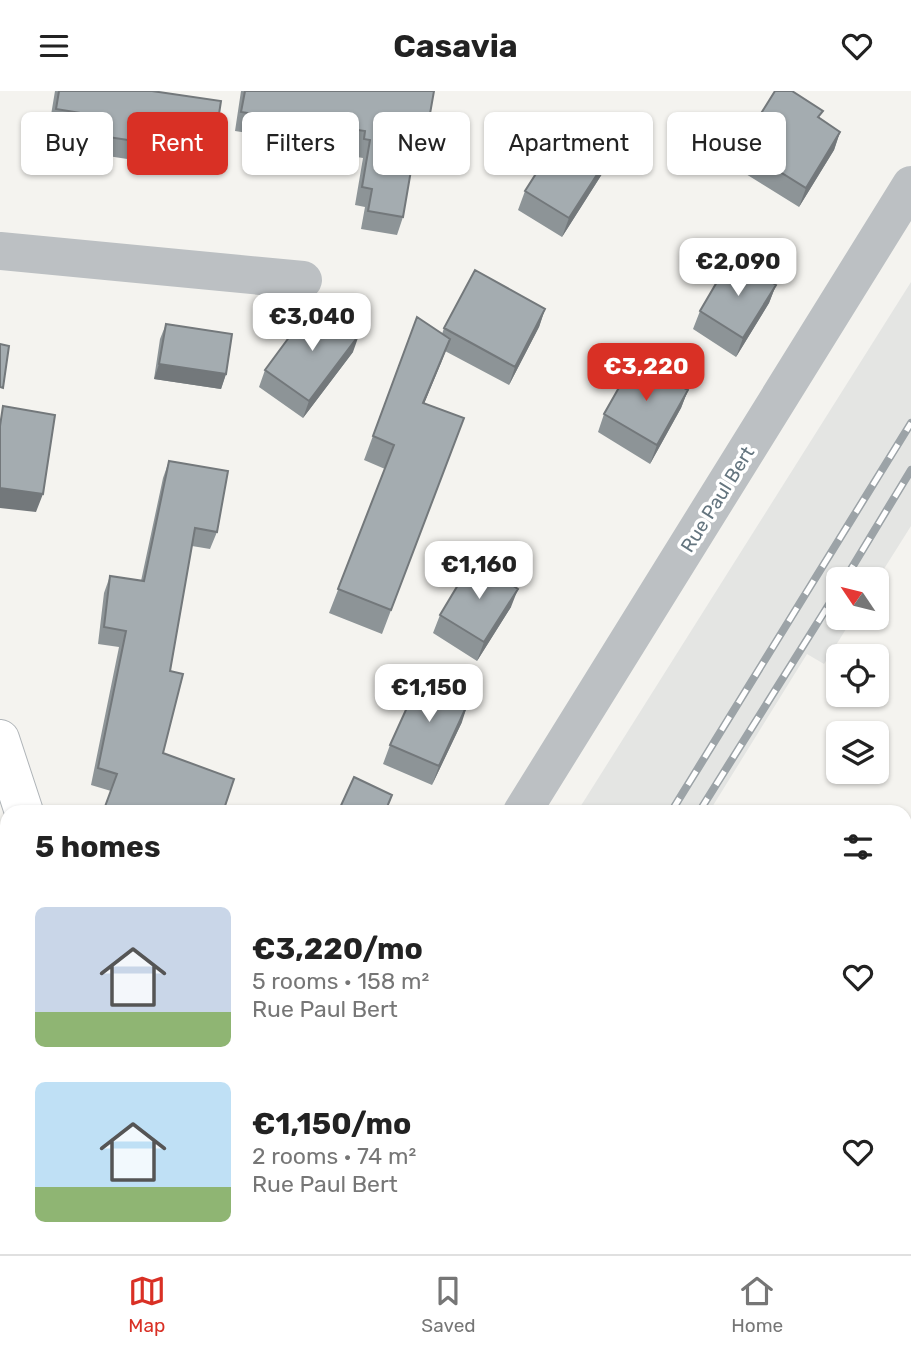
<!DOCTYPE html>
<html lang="en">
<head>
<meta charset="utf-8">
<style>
	:root { --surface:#fff; --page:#f6f6f6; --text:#222; --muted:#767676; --line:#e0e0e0; --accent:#d93025 }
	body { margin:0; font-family:Rubik,sans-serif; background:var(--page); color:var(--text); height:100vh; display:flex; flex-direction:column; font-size:26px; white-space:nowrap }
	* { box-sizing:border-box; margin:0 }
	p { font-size:23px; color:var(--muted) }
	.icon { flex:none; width:38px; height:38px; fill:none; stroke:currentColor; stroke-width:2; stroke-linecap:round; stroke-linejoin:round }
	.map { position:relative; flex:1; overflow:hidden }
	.drawer { position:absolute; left:0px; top:714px; width:912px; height:450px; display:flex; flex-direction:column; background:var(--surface); border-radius:21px 21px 0 0; box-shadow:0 2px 5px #0004 }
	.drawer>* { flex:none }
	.guide { position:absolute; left:21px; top:21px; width:870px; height:63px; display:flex; gap:14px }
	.needle { width:46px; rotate:305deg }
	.fabs { position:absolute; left:826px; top:476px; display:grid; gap:14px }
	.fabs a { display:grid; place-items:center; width:63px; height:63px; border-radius:10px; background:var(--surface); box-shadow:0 2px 5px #0004; font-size:35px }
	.price { position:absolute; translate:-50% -60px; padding:0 16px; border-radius:14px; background:#fff; color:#222; font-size:23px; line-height:46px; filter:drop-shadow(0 2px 4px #0008) }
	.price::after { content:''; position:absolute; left:50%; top:42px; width:21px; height:16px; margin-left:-10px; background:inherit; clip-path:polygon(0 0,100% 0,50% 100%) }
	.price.current { background:var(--accent); color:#fff }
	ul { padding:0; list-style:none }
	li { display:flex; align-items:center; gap:21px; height:175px; padding:0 35px }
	li span { display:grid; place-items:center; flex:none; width:196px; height:140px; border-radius:10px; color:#555 }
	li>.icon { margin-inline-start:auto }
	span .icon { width:84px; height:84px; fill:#fffc; stroke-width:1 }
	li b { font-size:30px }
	h2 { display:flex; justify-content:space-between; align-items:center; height:84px; padding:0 35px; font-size:30px }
	.tag { padding:0 24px; border-radius:10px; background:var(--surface); box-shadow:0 2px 5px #0004; font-size:24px; line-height:63px }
	.tag.current { background:var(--accent); color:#fff }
	header { display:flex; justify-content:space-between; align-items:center; height:91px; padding:0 35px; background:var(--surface); font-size:32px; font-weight:700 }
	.tab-bar { display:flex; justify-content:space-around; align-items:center; height:98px; border-top:2px solid var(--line); background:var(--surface); font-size:19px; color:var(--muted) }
	.tab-bar a { display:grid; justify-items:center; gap:4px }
	.tab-bar .current { color:var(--accent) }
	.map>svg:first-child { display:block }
</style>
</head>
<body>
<header><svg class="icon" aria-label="menu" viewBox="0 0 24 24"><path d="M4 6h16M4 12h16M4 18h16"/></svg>Casavia<svg class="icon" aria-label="heart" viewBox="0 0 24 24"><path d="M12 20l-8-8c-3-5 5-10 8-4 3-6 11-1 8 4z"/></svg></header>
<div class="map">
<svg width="911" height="1163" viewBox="0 0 911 1163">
	<rect width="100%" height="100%" fill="#f4f3ef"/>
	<path fill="#e4e5e3" d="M911,191V435L877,489L838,488V527H853L824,573L807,563L709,721H577Z
		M387,1157H437L433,1163H383Z"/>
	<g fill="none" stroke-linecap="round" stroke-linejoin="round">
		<defs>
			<path id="secondary" d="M0,648L24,721
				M162,1157L164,1163"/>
		</defs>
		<use href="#secondary" stroke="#afb4b8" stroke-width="40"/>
		<path stroke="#bcc0c3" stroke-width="38" d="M0,160L303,189
			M522,721L911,94
			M905,767L911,752
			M905,991L911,993
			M216,1163L222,1157
			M725,1163L728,1157"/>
		<use href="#secondary" stroke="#fff" stroke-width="38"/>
		<defs>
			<path id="rail" d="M845,488L911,379
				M671,721L911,332
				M699,721L838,499
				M395,1163L399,1157
				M422,1163L426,1157"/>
		</defs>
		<use href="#rail" stroke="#9ca3a7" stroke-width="8"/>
		<use href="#rail" stroke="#fff" stroke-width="5" stroke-dasharray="16" stroke-linecap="butt"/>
	</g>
	<path fill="#8d9497" d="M55,0H152L213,62L206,80L88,62L90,52L73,50L75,40L49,36Z
		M241,0H434L424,57L418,75H412L403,126L397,144L361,138L365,116L355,114L363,67L357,66L358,59L235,40Z
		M821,28L840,41L834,59L799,116L733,75L740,56Z
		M616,54L609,72L562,146L518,119L525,100Z
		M776,194L769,212L736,266L693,238L700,220Z
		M545,218L539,236L509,294L445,260L424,312L464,327L382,543L329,522L385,378L364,369L417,226L442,243L444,237Z
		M166,233L226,283L221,298L154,288L160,248Z
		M353,261L303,327L259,296L265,279Z
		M688,299L681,317L650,373L598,341L604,323Z
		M169,370L217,441L210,458L192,455L170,580L111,700L91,694L119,556L98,553L104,502L110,485L141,490L163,387Z
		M511,516L477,570L433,542L440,524Z
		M462,631L432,694L383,673L390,654Z
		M911,873V930L907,928L905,920V889Z
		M7,1096V1157H105L95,1163H0V1104L3,1105Z"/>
	<path fill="#73787b" d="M80,32L96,34L90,52L73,50Z
		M840,41L834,59L799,116L806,97Z
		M616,54L609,72L562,146L569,127Z
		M776,194L769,212L736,266L743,247Z
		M545,218L539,236L509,294L515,276Z
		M359,244L353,261L303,327L309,310Z
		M450,248L441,272L414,337L423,312Z
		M159,273L226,283L221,298L154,288Z
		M688,299L681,317L650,373L657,354Z
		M0,397L43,403L36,421L0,417Z
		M518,498L511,516L477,570L484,551Z
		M468,612L462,631L432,694L439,675Z
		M84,1157H105L95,1163H74Z"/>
	<path fill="#a4acb0" stroke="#73787b" stroke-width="2" d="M59,0H152L221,10L213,62L95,44L96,34L80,32L81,22L56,18Z
		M245,0H434L424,57L415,56L403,126L368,120L372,98L362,96L370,49L364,48L365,40L241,21Z
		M775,0H792L823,20L818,26L840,41L806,97L740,56Z
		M572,26L616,54L569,127L525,100Z
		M731,167L776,194L743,247L700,220Z
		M475,179L545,218L515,276L444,237Z
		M320,215L359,244L309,310L265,279L304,226L310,230Z
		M417,226L450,248L423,312L464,327L391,519L338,498L394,354L373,345Z
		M166,233L232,243L226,283L159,273Z
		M0,253L9,255L3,297L0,296Z
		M634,270L688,299L657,354L604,323Z
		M3,315L55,324L43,403L0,397V335Z
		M169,370L228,380L217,441L195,437L170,580L183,583L163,662L234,688L223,721H103L117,683L98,677L126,540L104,536L110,485L144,490Z
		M473,469L518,498L484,551L440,524Z
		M419,590L468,612L439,675L390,654Z
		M354,686L392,704L385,721H338Z
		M822,717L829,721H820Z
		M911,873V891L908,879Z
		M7,1096V1150L0,1148V1104L3,1105Z
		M28,1157H84L74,1163H47Z
		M565,1157H638L640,1158L637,1163H562Z"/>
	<g text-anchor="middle" stroke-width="7" stroke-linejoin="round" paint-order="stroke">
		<g font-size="19" fill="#64757f" stroke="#fff">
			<text transform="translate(717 408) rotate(-58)" y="7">Rue Paul Bert</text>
		</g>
	</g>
</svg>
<div class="fabs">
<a><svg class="needle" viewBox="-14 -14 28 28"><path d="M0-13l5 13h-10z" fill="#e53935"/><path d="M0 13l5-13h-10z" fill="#767676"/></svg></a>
<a><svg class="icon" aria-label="locate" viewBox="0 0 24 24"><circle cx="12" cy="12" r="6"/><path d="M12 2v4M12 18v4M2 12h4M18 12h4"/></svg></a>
<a><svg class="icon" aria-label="layers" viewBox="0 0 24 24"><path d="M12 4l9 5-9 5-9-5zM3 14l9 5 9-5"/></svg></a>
</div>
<b class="price" style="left:738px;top:207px">€2,090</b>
<b class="price" style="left:312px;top:262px">€3,040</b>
<b class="price current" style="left:646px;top:312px">€3,220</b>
<b class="price" style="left:479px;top:510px">€1,160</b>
<b class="price" style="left:429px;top:633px">€1,150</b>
<div class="guide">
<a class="tag">Buy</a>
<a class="tag current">Rent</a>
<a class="tag">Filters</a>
<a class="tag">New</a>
<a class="tag">Apartment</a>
<a class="tag">House</a>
</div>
<section class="drawer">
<h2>5 homes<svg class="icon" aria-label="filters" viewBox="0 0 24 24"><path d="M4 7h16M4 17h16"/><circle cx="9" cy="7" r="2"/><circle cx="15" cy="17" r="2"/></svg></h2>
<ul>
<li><span style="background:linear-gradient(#c9d6e8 75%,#8fb573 0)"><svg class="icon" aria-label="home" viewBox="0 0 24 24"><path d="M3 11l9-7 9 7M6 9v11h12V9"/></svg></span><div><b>€3,220/mo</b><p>5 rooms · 158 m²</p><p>Rue Paul Bert</p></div><svg class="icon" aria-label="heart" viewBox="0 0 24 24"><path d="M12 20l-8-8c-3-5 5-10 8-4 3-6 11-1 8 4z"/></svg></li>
<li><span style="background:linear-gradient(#bfe0f5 75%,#8fb573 0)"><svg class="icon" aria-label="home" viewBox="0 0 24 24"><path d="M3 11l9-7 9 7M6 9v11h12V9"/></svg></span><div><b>€1,150/mo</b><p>2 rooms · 74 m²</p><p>Rue Paul Bert</p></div><svg class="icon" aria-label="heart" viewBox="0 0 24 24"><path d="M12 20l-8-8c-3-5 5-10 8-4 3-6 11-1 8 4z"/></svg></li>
</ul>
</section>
</div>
<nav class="tab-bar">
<a class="current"><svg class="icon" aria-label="map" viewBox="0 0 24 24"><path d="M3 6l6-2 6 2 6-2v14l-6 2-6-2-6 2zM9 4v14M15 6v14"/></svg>Map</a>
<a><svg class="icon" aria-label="saved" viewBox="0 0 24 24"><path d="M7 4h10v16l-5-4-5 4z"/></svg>Saved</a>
<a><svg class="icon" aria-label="home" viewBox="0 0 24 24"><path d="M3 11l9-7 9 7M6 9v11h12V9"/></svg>Home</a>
</nav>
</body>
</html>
